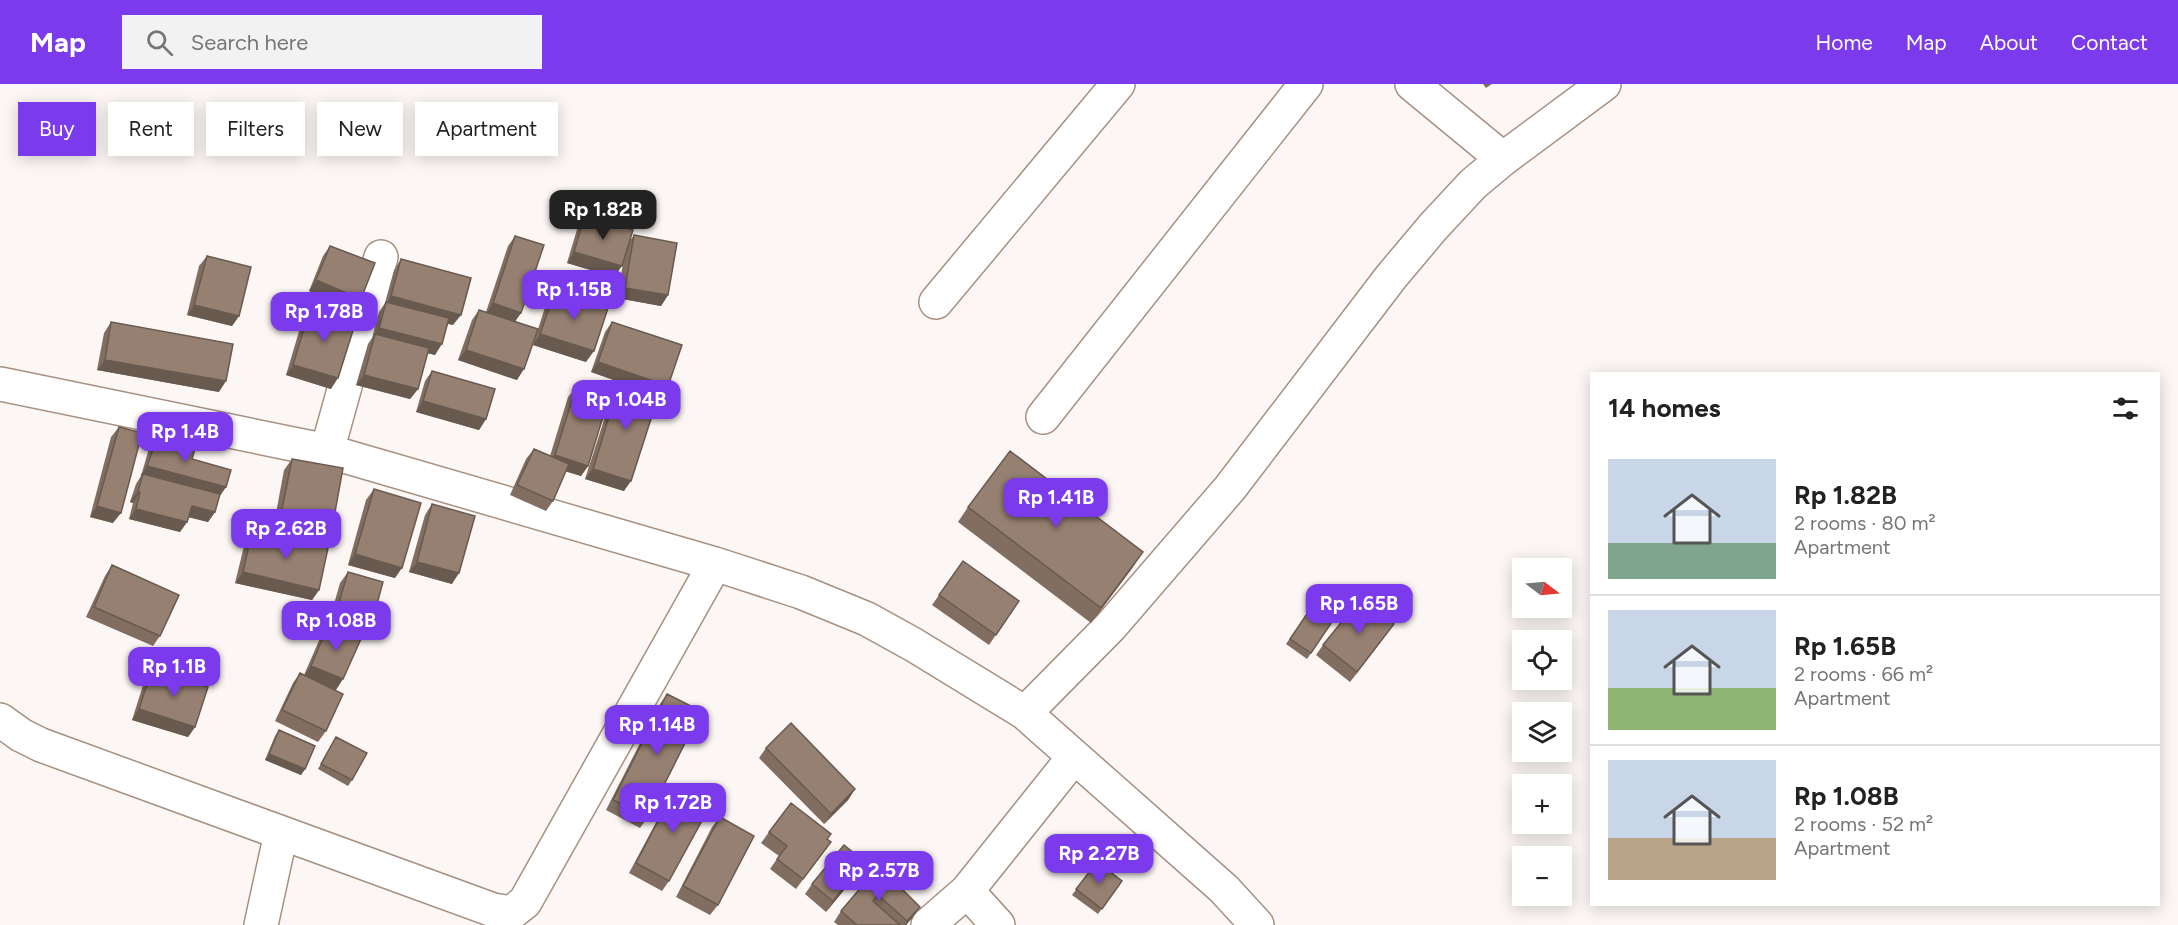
<!DOCTYPE html>
<html lang="en">
<head>
<meta charset="utf-8">
<style>
	:root { --surface:#fff; --page:#f2f2f2; --text:#222; --muted:#767676; --line:#e0e0e0; --accent:#7c3aed }
	body { margin:0; font-family:Figtree,sans-serif; background:var(--page); color:var(--text); height:100vh; display:flex; flex-direction:column; font-size:22px; white-space:nowrap }
	* { box-sizing:border-box; margin:0 }
	p { font-size:20px; color:var(--muted) }
	.icon { flex:none; width:33px; height:33px; fill:none; stroke:currentColor; stroke-width:2; stroke-linecap:round; stroke-linejoin:round }
	.map { position:relative; flex:1; overflow:hidden }
	.side { position:absolute; left:1590px; top:288px; width:570px; height:534px; display:flex; flex-direction:column; background:var(--surface); border-radius:0px; box-shadow:0 3px 15px #0003 }
	.side>* { flex:none }
	.guide { position:absolute; left:18px; top:18px; width:570px; height:54px; display:flex; gap:12px }
	.needle { width:39px; rotate:106deg }
	.controls { position:absolute; left:1512px; top:474px; display:grid; gap:12px }
	.controls a { display:grid; place-items:center; width:60px; height:60px; border-radius:0px; background:var(--surface); box-shadow:0 3px 15px #0003; font-size:30px }
	.price { position:absolute; translate:-50% -51px; padding:0 14px; border-radius:12px; background:var(--accent); color:#fff; font-size:20px; line-height:39px; filter:drop-shadow(0 2px 3px #0008) }
	.price::after { content:''; position:absolute; left:50%; top:36px; width:18px; height:14px; margin-left:-9px; background:inherit; clip-path:polygon(0 0,100% 0,50% 100%) }
	.price.current { background:#222; color:#fff }
	ul { padding:0; list-style:none }
	li { display:flex; align-items:center; gap:18px; height:150px; padding:0 18px }
	li+li { border-top:2px solid var(--line) }
	li span { display:grid; place-items:center; flex:none; width:168px; height:120px; border-radius:0px; color:#555 }
	li>.icon { margin-inline-start:auto }
	span .icon { width:72px; height:72px; fill:#fffc; stroke-width:1 }
	li b { font-size:26px }
	h2 { display:flex; justify-content:space-between; align-items:center; height:72px; padding:0 18px; font-size:26px }
	.tag { padding:0 21px; border-radius:0px; background:var(--surface); box-shadow:0 3px 15px #0003; font-size:21px; line-height:54px }
	.tag.current { background:var(--accent); color:#fff }
	header { display:flex; align-items:center; gap:36px; box-sizing:border-box; height:84px; padding:0 30px; background:var(--accent); color:#fff }
	header strong { font-size:28px }
	nav { display:flex; gap:33px; margin-inline-start:auto; font-size:21px }
	.search { width:420px; height:54px; background:var(--page); display:flex; align-items:center; gap:15px; box-sizing:border-box; padding:0 21px; border-radius:0px; color:var(--muted); font-size:22px }
	.map>svg:first-child { display:block }
</style>
</head>
<body>
<header>
<strong>Map</strong>
<div class="search"><svg class="icon" aria-label="search" viewBox="0 0 24 24"><circle cx="10" cy="10" r="6"/><path d="M15 15l6 6"/></svg>Search here</div>
<nav><a>Home</a><a>Map</a><a>About</a><a>Contact</a></nav>
</header>
<div class="map">
<svg width="2178" height="841" viewBox="0 0 2178 841">
	<rect width="100%" height="100%" fill="#fcf7f4"/>
	<g fill="none" stroke-linecap="round" stroke-linejoin="round">
		<defs>
			<path id="street" d="M1412,0L1503,75
				M936,218L1118,0
				M0,300L327,367L715,480L801,508L867,535L914,561L1025,629L1224,805L1257,841
				M1043,333L1306,0
				M327,367L381,173
				M1025,629L1111,542L1230,404L1391,193L1433,143L1473,100L1503,75L1604,0
				M0,636L21,651L41,661L493,826L511,829L525,818L715,480
				M967,807L998,841
				M261,841L281,749
				M928,841L967,807L1074,673"/>
		</defs>
		<use href="#street" stroke="#a79080" stroke-width="36"/>
		<use href="#street" stroke="#fff" stroke-width="33"/>
	</g>
	<path fill="#816e61" d="M1483,0H1492L1486,4Z
		M585,131L629,158L634,151L668,211L661,222L617,214L624,174L614,193L567,179L578,142Z
		M515,152L521,229L515,237L517,296L458,276L472,236L479,226L486,228L508,162Z
		M330,162L361,215L354,225L309,207L323,172Z
		M207,172L239,232L232,242L187,231L199,182Z
		M401,175L453,241L448,240L435,271L427,269L418,305L410,315L356,301L368,260L372,254L379,228L385,219L394,186Z
		M555,207L586,278L533,261L547,217Z
		M310,224L331,305L286,291L303,234Z
		M111,238L219,308L97,286L104,249Z
		M612,238L668,302L661,313L658,312L624,407L585,395L613,308L620,298L591,288L605,248Z
		M432,287L486,335L479,346L416,328L425,297Z
		M576,303L588,382L581,392L566,387L553,417L546,427L510,411L526,375L534,365L550,372L568,313Z
		M119,343L113,439L90,433L111,353Z
		M158,351L192,375L226,403L219,413L215,428L208,438L188,433L187,438L180,448L129,435L133,419L130,418L136,400L141,392L150,361Z
		M292,375L325,449L274,440L284,386Z
		M374,405L395,494L348,481L366,416Z
		M432,420L452,500L409,488L425,431Z
		M968,423L1133,483L1091,539L958,438Z
		M252,447L319,506L312,516L235,499L245,458Z
		M963,477L1019,517L989,561L932,521Z
		M112,481L160,552L153,562L86,533L105,492Z
		M348,488L364,552L336,545V606L322,600L326,647L318,658L275,637L293,599L300,589L304,591L321,552L328,541L340,499Z
		M1317,515L1338,529L1307,575L1286,560Z
		M1394,540L1350,598L1316,571L1323,561Z
		M152,585L195,643L188,653L132,636L145,595Z
		M667,610L648,733L640,744L606,726L660,620Z
		M279,646L305,685L301,691L265,676L275,652Z
		M336,653L352,696L348,702L318,685Z
		M766,664L855,705L848,716L824,740L759,674Z
		M676,703L669,797L662,807L629,789L669,714Z
		M720,733L718,821L710,831L676,813L712,743Z
		M769,748L827,755L831,758L796,805L770,785L779,772L761,759Z
		M1097,778L1122,797L1098,830L1072,811Z
		M879,782L913,833L906,841H838L834,838L841,827Z
		M858,789L826,828L805,810L812,800Z"/>
	<path fill="#695a4f" d="M574,168L622,182L614,193L567,179Z
		M316,196L361,215L354,225L309,207Z
		M625,204L668,211L661,222L617,214Z
		M391,212L461,231L453,241L385,222Z
		M493,219L521,229L514,239L486,230Z
		M194,221L239,232L232,242L187,231Z
		M379,244L442,260L435,271L373,255L375,250Z
		M540,250L594,267L586,278L533,261Z
		M466,266L524,285L517,296L458,276Z
		M105,276L226,297L219,308L97,286Z
		M598,278L668,302L661,313L591,288Z
		M293,281L338,294L331,305L286,291Z
		M364,291L418,305L410,315L356,301Z
		M423,317L486,335L479,346L416,328Z
		M555,371L588,382L581,392L547,382Z
		M147,382L226,403L219,413L143,390L140,392Z
		M593,385L631,397L624,407L585,395Z
		M138,407L140,408L133,419L130,418Z
		M97,422L121,429L113,439L90,433Z
		M192,422L215,428L208,438L184,432Z
		M136,425L187,438L180,448L129,435Z
		M281,430L333,439L325,449L274,440Z
		M1143,468L1133,483L1091,539L1101,524Z
		M355,470L402,484L395,494L348,481Z
		M417,478L459,489L452,500L409,488Z
		M243,488L319,506L312,516L235,499Z
		M335,532L371,542L364,552L328,542Z
		M1394,540L1386,551L1350,598L1357,588Z
		M311,582L343,595L336,606L304,592Z
		M139,625L195,643L188,653L132,636Z
		M269,670L305,685L301,691L265,676Z
		M855,705L848,716L824,740L831,730Z
		M865,778L858,789L826,828L833,817Z
		M920,823L913,833L906,841H904Z"/>
	<path fill="#968071" stroke="#695a4f" stroke-width="1.5" d="M585,131L633,146L622,182L574,168Z
		M634,151L677,159L668,211L625,204Z
		M515,152L544,161L521,229L493,219Z
		M330,162L375,179L361,215L316,196Z
		M207,172L251,183L239,232L194,221Z
		M401,175L471,194L461,231L391,212Z
		M555,207L608,224L594,267L540,250Z
		M386,218L449,234L442,260L379,244Z
		M310,224L356,237L338,294L293,281Z
		M479,226L538,245L524,285L466,266Z
		M111,238L233,260L226,297L105,276Z
		M612,238L682,261L668,302L598,278Z
		M375,250L429,264L418,305L364,291Z
		M432,287L495,305L486,335L423,317Z
		M620,297L659,310L631,397L593,385Z
		M576,303L609,313L588,382L555,371Z
		M119,343L142,349L121,429L97,422Z
		M158,351L195,365L192,375L231,386L226,403L147,382Z
		M534,365L569,380L553,417L517,401Z
		M1010,367L1143,468L1101,524L968,423Z
		M292,375L343,384L333,439L281,430Z
		M143,390L220,410L215,428L192,422L187,438L136,425L140,408L138,407Z
		M374,405L421,419L402,484L355,470Z
		M432,420L475,432L459,489L417,478Z
		M252,447L328,464L319,506L243,488Z
		M963,477L1019,517L996,551L939,511Z
		M112,481L179,511L160,552L94,523Z
		M348,488L383,498L371,542L335,532Z
		M1361,514L1394,540L1357,588L1323,561Z
		M1317,515L1338,529L1311,569L1290,555Z
		M328,541L361,555L343,595L311,582Z
		M152,585L208,603L195,643L139,625Z
		M300,589L343,610L326,647L282,626Z
		M667,610L701,627L648,733L613,716Z
		M791,639L855,705L831,730L766,664Z
		M279,646L315,662L305,685L269,670Z
		M336,653L367,669L352,696L321,680Z
		M676,703L710,722L669,797L636,779Z
		M791,719L831,750L827,755L831,758L803,795L777,775L787,762L769,748Z
		M720,733L754,752L718,821L683,802Z
		M844,761L865,778L833,817L812,800Z
		M1097,778L1122,797L1102,825L1076,805Z
		M879,782L920,823L907,837L878,811L873,817L900,841H857L841,827Z"/>
</svg>
<div class="controls">
<a><svg class="needle" viewBox="-14 -14 28 28"><path d="M0-13l5 13h-10z" fill="#e53935"/><path d="M0 13l5-13h-10z" fill="#767676"/></svg></a>
<a><svg class="icon" aria-label="locate" viewBox="0 0 24 24"><circle cx="12" cy="12" r="6"/><path d="M12 2v4M12 18v4M2 12h4M18 12h4"/></svg></a>
<a><svg class="icon" aria-label="layers" viewBox="0 0 24 24"><path d="M12 4l9 5-9 5-9-5zM3 14l9 5 9-5"/></svg></a>
<a>+</a>
<a>−</a>
</div>
<b class="price current" style="left:603px;top:157px">Rp 1.82B</b>
<b class="price" style="left:574px;top:237px">Rp 1.15B</b>
<b class="price" style="left:324px;top:259px">Rp 1.78B</b>
<b class="price" style="left:626px;top:347px">Rp 1.04B</b>
<b class="price" style="left:185px;top:379px">Rp 1.4B</b>
<b class="price" style="left:1056px;top:445px">Rp 1.41B</b>
<b class="price" style="left:286px;top:476px">Rp 2.62B</b>
<b class="price" style="left:1359px;top:551px">Rp 1.65B</b>
<b class="price" style="left:336px;top:568px">Rp 1.08B</b>
<b class="price" style="left:174px;top:614px">Rp 1.1B</b>
<b class="price" style="left:657px;top:672px">Rp 1.14B</b>
<b class="price" style="left:673px;top:750px">Rp 1.72B</b>
<b class="price" style="left:1099px;top:801px">Rp 2.27B</b>
<b class="price" style="left:879px;top:818px">Rp 2.57B</b>
<div class="guide">
<a class="tag current">Buy</a>
<a class="tag">Rent</a>
<a class="tag">Filters</a>
<a class="tag">New</a>
<a class="tag">Apartment</a>
</div>
<section class="side">
<h2>14 homes<svg class="icon" aria-label="filters" viewBox="0 0 24 24"><path d="M4 7h16M4 17h16"/><circle cx="9" cy="7" r="2"/><circle cx="15" cy="17" r="2"/></svg></h2>
<ul>
<li><span style="background:linear-gradient(#c9d6e8 70%,#7fa58c 0)"><svg class="icon" aria-label="home" viewBox="0 0 24 24"><path d="M3 11l9-7 9 7M6 9v11h12V9"/></svg></span><div><b>Rp 1.82B</b><p>2 rooms · 80 m²</p><p>Apartment</p></div></li>
<li><span style="background:linear-gradient(#c9d6e8 65%,#8fb573 0)"><svg class="icon" aria-label="home" viewBox="0 0 24 24"><path d="M3 11l9-7 9 7M6 9v11h12V9"/></svg></span><div><b>Rp 1.65B</b><p>2 rooms · 66 m²</p><p>Apartment</p></div></li>
<li><span style="background:linear-gradient(#c9d6e8 65%,#b9a48a 0)"><svg class="icon" aria-label="home" viewBox="0 0 24 24"><path d="M3 11l9-7 9 7M6 9v11h12V9"/></svg></span><div><b>Rp 1.08B</b><p>2 rooms · 52 m²</p><p>Apartment</p></div></li>
</ul>
</section>
</div>
</body>
</html>
